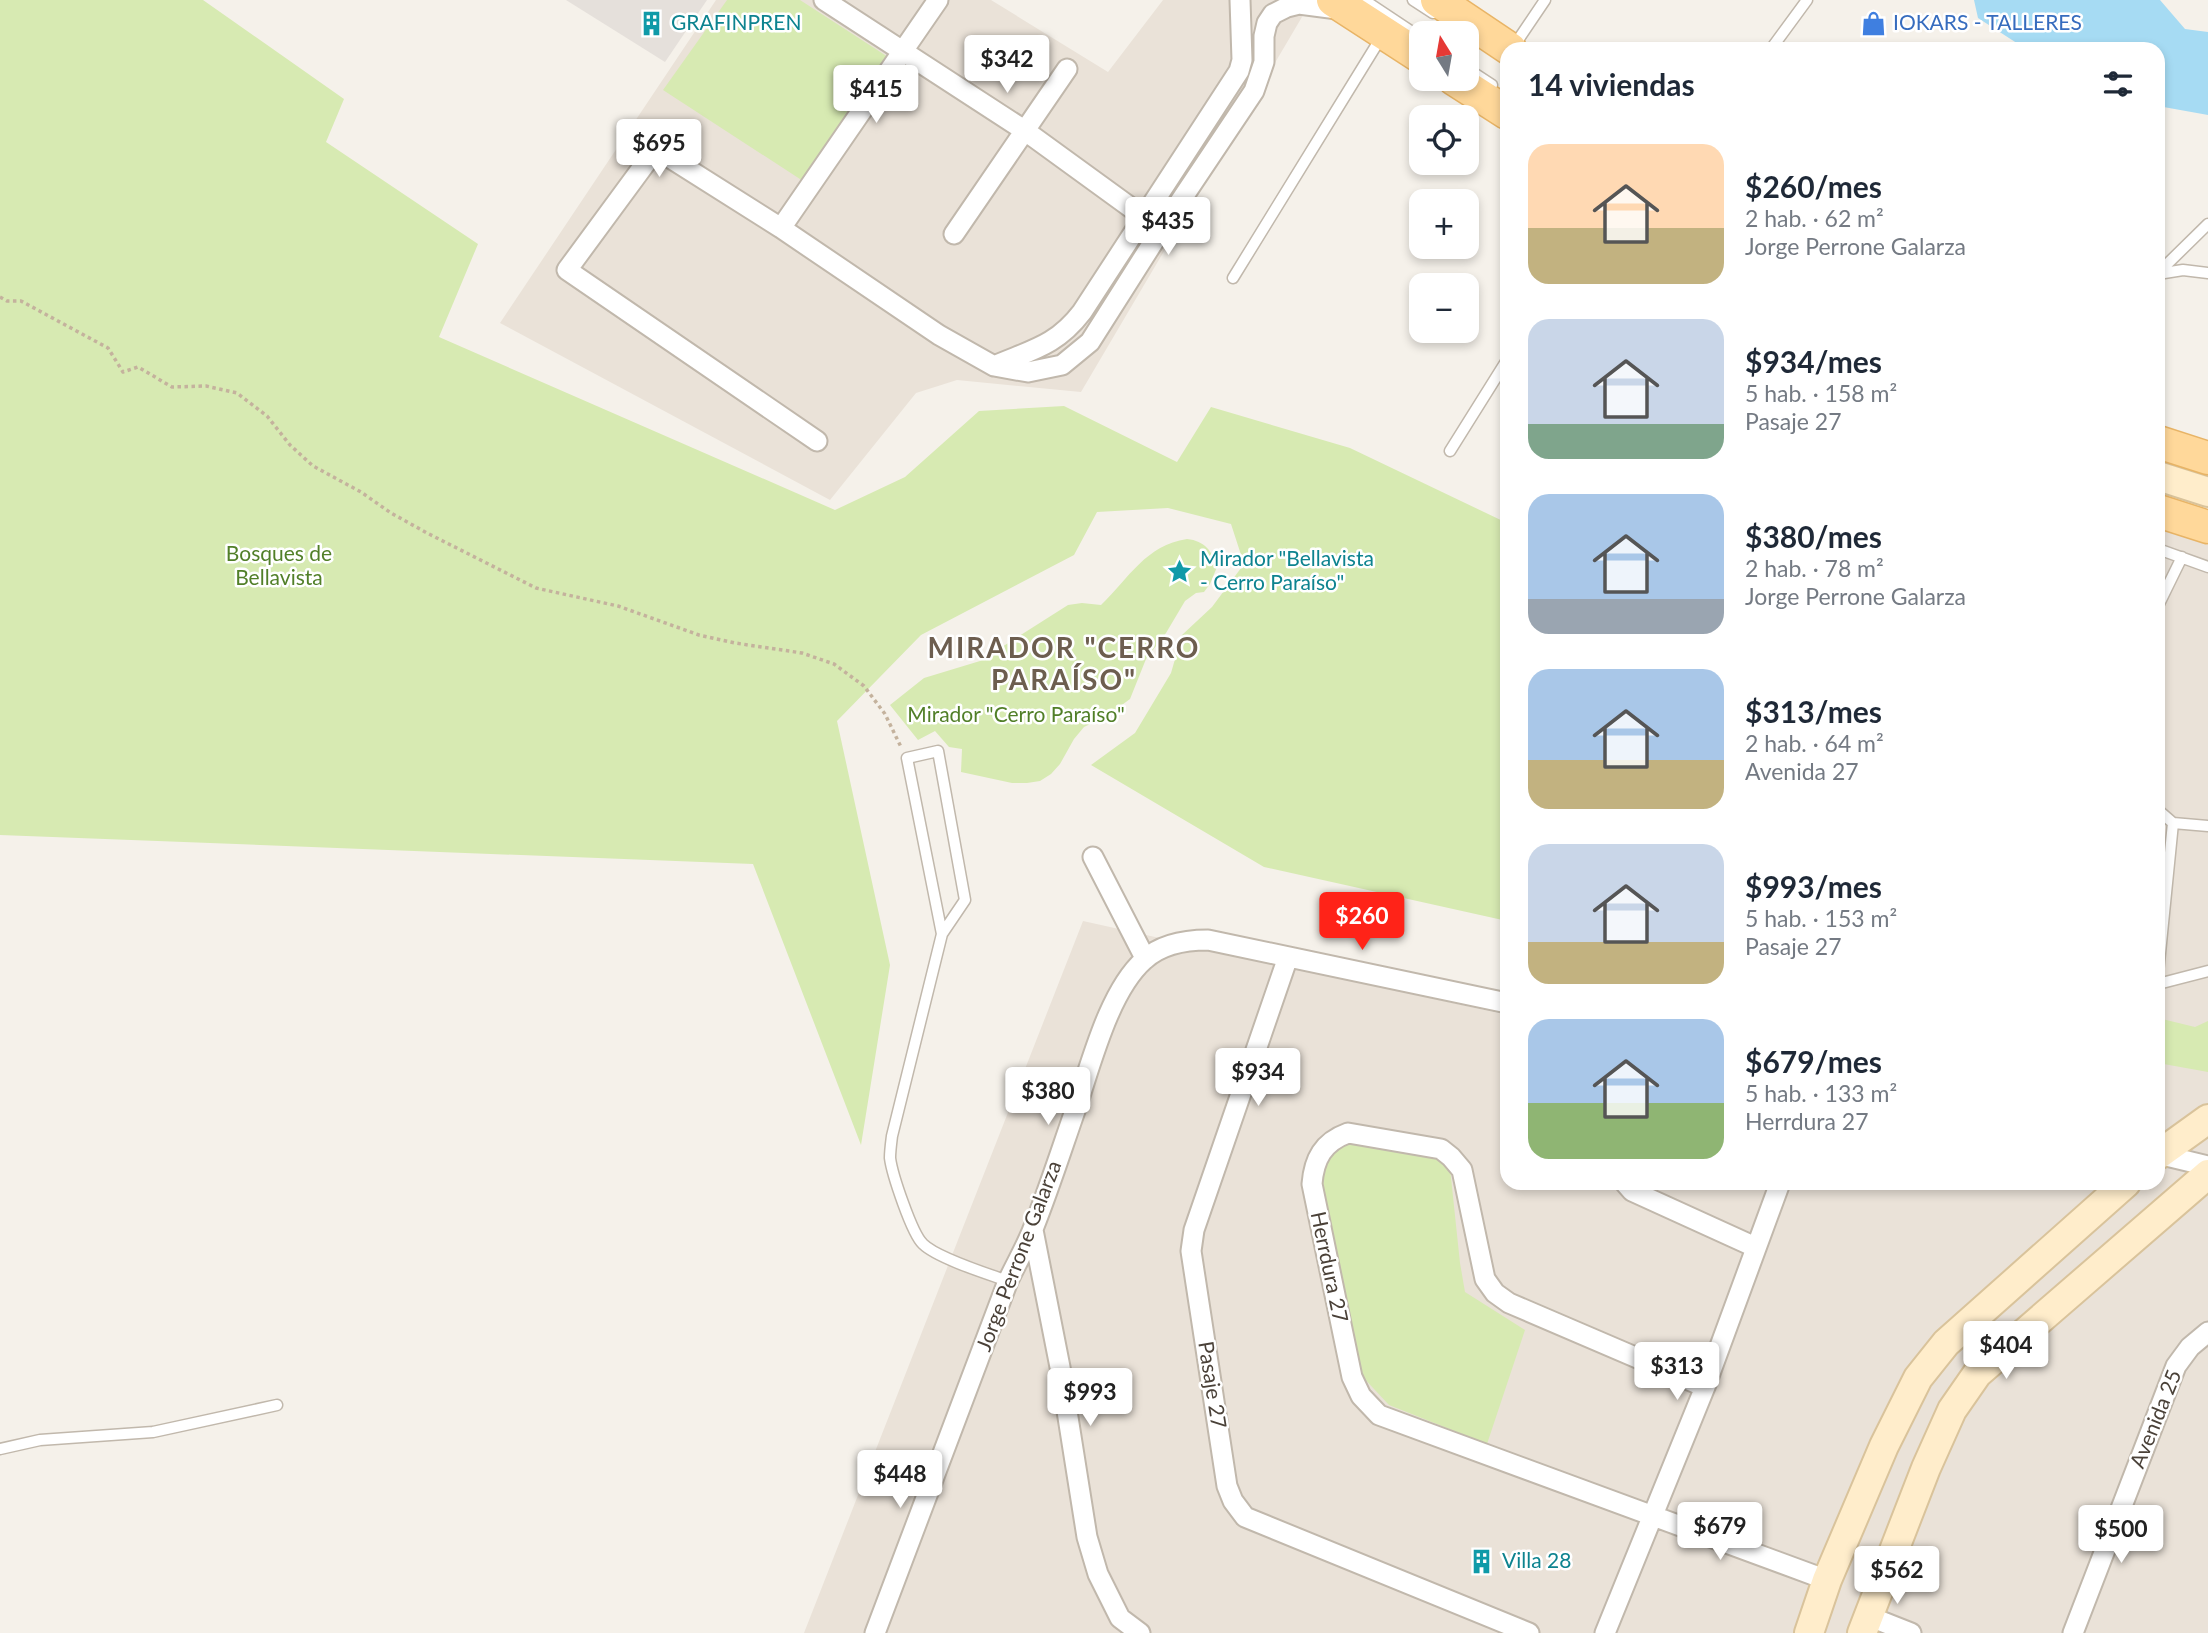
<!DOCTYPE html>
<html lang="es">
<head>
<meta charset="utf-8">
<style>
	:root { --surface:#fff; --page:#f2f2f3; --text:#1f2937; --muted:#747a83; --accent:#ff2318 }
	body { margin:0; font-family:Lato,sans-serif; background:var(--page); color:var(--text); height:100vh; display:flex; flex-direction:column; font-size:26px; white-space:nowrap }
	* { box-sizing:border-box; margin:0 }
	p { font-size:23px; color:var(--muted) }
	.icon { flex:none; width:38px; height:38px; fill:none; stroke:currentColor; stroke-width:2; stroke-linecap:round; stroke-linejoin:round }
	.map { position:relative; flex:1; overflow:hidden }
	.side { position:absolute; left:1500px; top:42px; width:665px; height:1148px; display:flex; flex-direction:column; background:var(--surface); border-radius:21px; box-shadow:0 4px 10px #0003 }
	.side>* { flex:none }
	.needle { width:46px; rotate:349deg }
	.buttons { position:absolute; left:1409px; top:21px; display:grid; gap:14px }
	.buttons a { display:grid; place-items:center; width:70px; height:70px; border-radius:14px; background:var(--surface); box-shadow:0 4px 10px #0003; font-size:35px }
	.price { position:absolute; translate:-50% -60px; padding:0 16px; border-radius:7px; background:#fff; color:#222; font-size:23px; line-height:46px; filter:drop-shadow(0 2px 4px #0008) }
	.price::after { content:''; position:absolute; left:50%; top:42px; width:21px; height:16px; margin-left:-10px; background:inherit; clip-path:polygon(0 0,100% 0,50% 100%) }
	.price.active { background:var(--accent); color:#fff }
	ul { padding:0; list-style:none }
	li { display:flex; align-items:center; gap:21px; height:175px; padding:0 28px }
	li span { display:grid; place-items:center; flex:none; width:196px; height:140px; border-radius:21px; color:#555 }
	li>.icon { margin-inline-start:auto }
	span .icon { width:84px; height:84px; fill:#fffc; stroke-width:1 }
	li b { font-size:30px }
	h2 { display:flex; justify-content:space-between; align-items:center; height:84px; padding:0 28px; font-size:30px }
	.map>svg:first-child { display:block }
</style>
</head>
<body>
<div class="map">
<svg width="2208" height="1633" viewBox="0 0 2208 1633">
	<rect width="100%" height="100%" fill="#f5f1ea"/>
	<path fill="#eae2d8" d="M716,0H991L1108,72L1163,0H1312L1081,392L957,380L916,393L830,500L500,323Z
		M2158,527L2208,545V1633H804L1083,921L1507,1015V1183H2158Z"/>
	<path fill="#e5e0db" d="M566,0H707L665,62Z"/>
	<path fill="#d7eab2" d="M0,0H203L344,99L326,142L478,244L439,337L835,510L905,477L979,411L1064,406L1177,462L1211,407L1350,448L1507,523V921L1264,867L1091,765L1135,733L1171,673L1182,635L1212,607L1244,564L1231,524L1168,508L1097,512L1074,555L921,635L837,721L890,965L861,1145L753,864L0,835Z
		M727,0H800L888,57L803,181L663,90Z
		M1187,539C1205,541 1212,551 1217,567L1210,584L1204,592L1196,593L1185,601L1166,633L1146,659L1130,699L1107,716L1084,727L1074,739L1060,764L1051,774L1040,781L1027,783H1012L961,772L962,749L949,747L935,731L918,740L890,705L924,678L980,661L1068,605L1082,603L1101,605C1129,578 1146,545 1187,539Z
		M2158,1018L2195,1027L2208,1021V1072L2158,1063Z
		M1349,1140L1437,1155L1450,1168L1460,1263L1465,1292L1525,1330L1487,1444L1389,1405L1359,1373L1316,1188L1326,1156Z"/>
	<path fill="#a6dbf3" d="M1974,0H2160L2185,29L2208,32V115L2158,106V49H2026L1978,18Z"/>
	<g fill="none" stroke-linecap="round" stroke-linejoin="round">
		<defs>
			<path id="service" d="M1364,0L1421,38
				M1413,0L1433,13
				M1514,46L1545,0
				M1771,49L1807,0
				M1466,68L1492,85
				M2158,273L2208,224
				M2158,274L2183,270L2208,273
				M1233,278L1382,36
				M1450,451L1507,360
				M2158,549L2208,567
				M2158,606L2182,557
				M2158,810L2173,823L2208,826
				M942,934L907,758L938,751L965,900L942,934L892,1136C891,1144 890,1151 890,1158C892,1174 912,1234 923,1244C937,1258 988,1274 1008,1281
				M2158,973L2173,823
				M2158,984L2208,971
				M0,1449L40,1440L153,1432L277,1405"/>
			<path id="minor" d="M824,0L1024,130L1152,223
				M781,228L938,0
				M954,234L1067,69
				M994,366C1031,350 1056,346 1082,312L1239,71L1242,60L1240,0
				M817,441L567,270L656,149L781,228L939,335L994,366L1028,372L1062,365L1090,342L1161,230L1254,91L1264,62V36L1267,23L1273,14L1287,7L1299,4L1345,10
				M1093,857L1145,958
				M1288,957L1194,1230L1191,1251L1227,1486L1233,1501L1245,1517L1529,1633
				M2158,1154L2208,1166
				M1625,1183L1632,1191L1755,1247
				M1033,1230L1060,1367L1087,1537L1098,1574L1120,1618L1140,1633
				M1705,1387L1509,1303L1495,1293L1485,1279L1462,1170L1451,1157L1441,1149L1348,1133C1323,1142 1314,1159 1312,1184L1352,1377L1361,1396L1379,1415L1827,1580
				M1868,1616L1911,1633
				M875,1633L1008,1281C1016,1264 1026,1247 1033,1229C1049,1189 1062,1148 1076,1108C1091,1064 1109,991 1144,960C1161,944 1186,940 1208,940L1507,1003
				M1605,1633L1705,1387L1780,1183
				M2073,1633L2176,1366L2190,1347L2208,1332"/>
			<path id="secondary" d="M2158,476L2208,492
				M2158,1155L2208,1119
				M1809,1633L1827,1580L1884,1446L1918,1378L1946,1343L2126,1183
				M1862,1633L1926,1468L1952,1410L1977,1374L2208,1174"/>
			<path id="primary" d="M1333,0L1421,57
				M1437,0L1510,49
				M1454,79L1507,113
				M2158,442L2208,458
				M2158,511L2208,527"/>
		</defs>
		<use href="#service" stroke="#c1b8ac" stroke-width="13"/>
		<use href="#minor" stroke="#c1b8ac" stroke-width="23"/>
		<use href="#secondary" stroke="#d9c39b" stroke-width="32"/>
		<use href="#primary" stroke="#e8b466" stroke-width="35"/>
		<path stroke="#c4b29d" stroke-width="3.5" stroke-dasharray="3.5 3.5" stroke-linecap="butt" d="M0,297L7,301H21L108,348L123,372L138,367L172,387L206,386L237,393L267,416L290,445L313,466L361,492L391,513L427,533L536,588L618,606L699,635L735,643L802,653L834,664L864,686L885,714L901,747"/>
		<use href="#service" stroke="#fff" stroke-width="10"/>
		<use href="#minor" stroke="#fff" stroke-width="19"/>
		<use href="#secondary" stroke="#ffedcb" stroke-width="28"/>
		<use href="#primary" stroke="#ffd89a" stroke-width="32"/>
	</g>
	<defs>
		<symbol id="building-bare" viewBox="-9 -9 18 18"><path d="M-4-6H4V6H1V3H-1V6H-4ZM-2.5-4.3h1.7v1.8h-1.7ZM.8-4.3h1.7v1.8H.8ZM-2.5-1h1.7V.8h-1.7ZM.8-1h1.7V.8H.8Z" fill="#0f9aa8" stroke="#fff" stroke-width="2.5" paint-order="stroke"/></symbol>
		<symbol id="shop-bare" viewBox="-9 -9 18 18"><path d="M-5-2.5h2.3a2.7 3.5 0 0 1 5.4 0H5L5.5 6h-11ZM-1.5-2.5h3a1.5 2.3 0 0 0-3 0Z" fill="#3f7fe0" stroke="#fff" stroke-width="2.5" paint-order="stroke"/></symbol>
		<symbol id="sight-bare" viewBox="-9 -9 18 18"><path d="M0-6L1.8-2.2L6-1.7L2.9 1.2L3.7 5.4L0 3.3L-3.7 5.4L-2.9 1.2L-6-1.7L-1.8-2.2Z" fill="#0f9aa8" stroke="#fff" stroke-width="2.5" paint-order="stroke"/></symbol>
	</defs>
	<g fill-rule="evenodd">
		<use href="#building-bare" x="634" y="6" width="35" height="35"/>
		<use href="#shop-bare" x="1856" y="6" width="35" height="35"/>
		<use href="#sight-bare" x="1162" y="554" width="35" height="35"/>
		<use href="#building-bare" x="1464" y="1544" width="35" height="35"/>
	</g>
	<g text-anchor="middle" stroke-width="5" stroke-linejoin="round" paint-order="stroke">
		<g font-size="21" fill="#0d838f" stroke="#fff" text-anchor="start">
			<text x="671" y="30">GRAFINPREN</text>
			<text x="1200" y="566">Mirador "Bellavista<tspan x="1200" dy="24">- Cerro Paraíso"</tspan></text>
			<text x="1502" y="1568">Villa 28</text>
		</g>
		<g font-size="21" fill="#366cbe" stroke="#fff" text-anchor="start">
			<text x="1893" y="30">IOKARS - TALLERES</text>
		</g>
		<g font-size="21" fill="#517f28" stroke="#fff">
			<text x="279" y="561">Bosques de<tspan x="279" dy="24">Bellavista</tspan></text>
			<text x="1016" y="722">Mirador "Cerro Paraíso"</text>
		</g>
		<g font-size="21" fill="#4a4138" stroke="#fff">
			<text transform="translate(1019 1256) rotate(-69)" y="7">Jorge Perrone Galarza</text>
			<text transform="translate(1329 1267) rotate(78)" y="7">Herrdura 27</text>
			<text transform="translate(1212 1385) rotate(81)" y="7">Pasaje 27</text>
			<text transform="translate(2156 1419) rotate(-68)" y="7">Avenida 25</text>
		</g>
		<g font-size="28" font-weight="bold" letter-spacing="2" fill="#6d5e4f" stroke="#fff">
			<text x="1064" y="658">MIRADOR "CERRO<tspan x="1064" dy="32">PARAÍSO"</tspan></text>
		</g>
	</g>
</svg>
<div class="buttons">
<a><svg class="needle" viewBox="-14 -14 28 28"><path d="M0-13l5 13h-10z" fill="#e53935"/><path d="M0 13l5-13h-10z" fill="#747a83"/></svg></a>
<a><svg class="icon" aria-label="locate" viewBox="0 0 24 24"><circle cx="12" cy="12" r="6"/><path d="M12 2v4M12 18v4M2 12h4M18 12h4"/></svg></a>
<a>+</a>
<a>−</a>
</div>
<b class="price" style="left:1007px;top:95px">$342</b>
<b class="price" style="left:876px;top:125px">$415</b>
<b class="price" style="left:659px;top:179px">$695</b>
<b class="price" style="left:1168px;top:257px">$435</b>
<b class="price active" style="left:1362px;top:952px">$260</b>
<b class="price" style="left:1258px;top:1108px">$934</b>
<b class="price" style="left:1048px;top:1127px">$380</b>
<b class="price" style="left:2006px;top:1381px">$404</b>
<b class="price" style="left:1677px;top:1402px">$313</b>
<b class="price" style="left:1090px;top:1428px">$993</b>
<b class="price" style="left:900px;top:1510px">$448</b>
<b class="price" style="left:1720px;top:1562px">$679</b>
<b class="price" style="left:2121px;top:1565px">$500</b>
<b class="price" style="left:1897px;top:1606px">$562</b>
<section class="side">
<h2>14 viviendas<svg class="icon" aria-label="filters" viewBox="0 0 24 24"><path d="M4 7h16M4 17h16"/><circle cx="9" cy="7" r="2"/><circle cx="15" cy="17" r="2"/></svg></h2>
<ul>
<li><span style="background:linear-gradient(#ffd9b3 60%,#c2b280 0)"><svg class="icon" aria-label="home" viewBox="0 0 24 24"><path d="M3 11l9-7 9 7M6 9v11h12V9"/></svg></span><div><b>$260/mes</b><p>2 hab. · 62 m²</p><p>Jorge Perrone Galarza</p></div></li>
<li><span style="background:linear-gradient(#c9d6e8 75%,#7fa58c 0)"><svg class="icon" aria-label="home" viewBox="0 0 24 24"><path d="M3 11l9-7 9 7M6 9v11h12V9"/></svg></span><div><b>$934/mes</b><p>5 hab. · 158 m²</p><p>Pasaje 27</p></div></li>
<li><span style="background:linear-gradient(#a9c7e8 75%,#9aa5b1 0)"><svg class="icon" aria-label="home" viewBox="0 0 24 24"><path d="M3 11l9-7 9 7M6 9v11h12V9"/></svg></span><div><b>$380/mes</b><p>2 hab. · 78 m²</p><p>Jorge Perrone Galarza</p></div></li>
<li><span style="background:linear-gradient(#a9c7e8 65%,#c2b280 0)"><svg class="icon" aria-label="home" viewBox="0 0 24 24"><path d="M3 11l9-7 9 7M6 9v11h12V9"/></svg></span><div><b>$313/mes</b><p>2 hab. · 64 m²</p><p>Avenida 27</p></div></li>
<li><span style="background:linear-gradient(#c9d6e8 70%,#c2b280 0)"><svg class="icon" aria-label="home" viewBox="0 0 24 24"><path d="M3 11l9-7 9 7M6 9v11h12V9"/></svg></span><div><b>$993/mes</b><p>5 hab. · 153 m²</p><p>Pasaje 27</p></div></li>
<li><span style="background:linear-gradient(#a9c7e8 60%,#8fb573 0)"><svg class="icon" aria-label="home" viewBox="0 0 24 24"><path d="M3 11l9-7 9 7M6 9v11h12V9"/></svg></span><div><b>$679/mes</b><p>5 hab. · 133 m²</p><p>Herrdura 27</p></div></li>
</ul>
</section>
</div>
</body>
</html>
